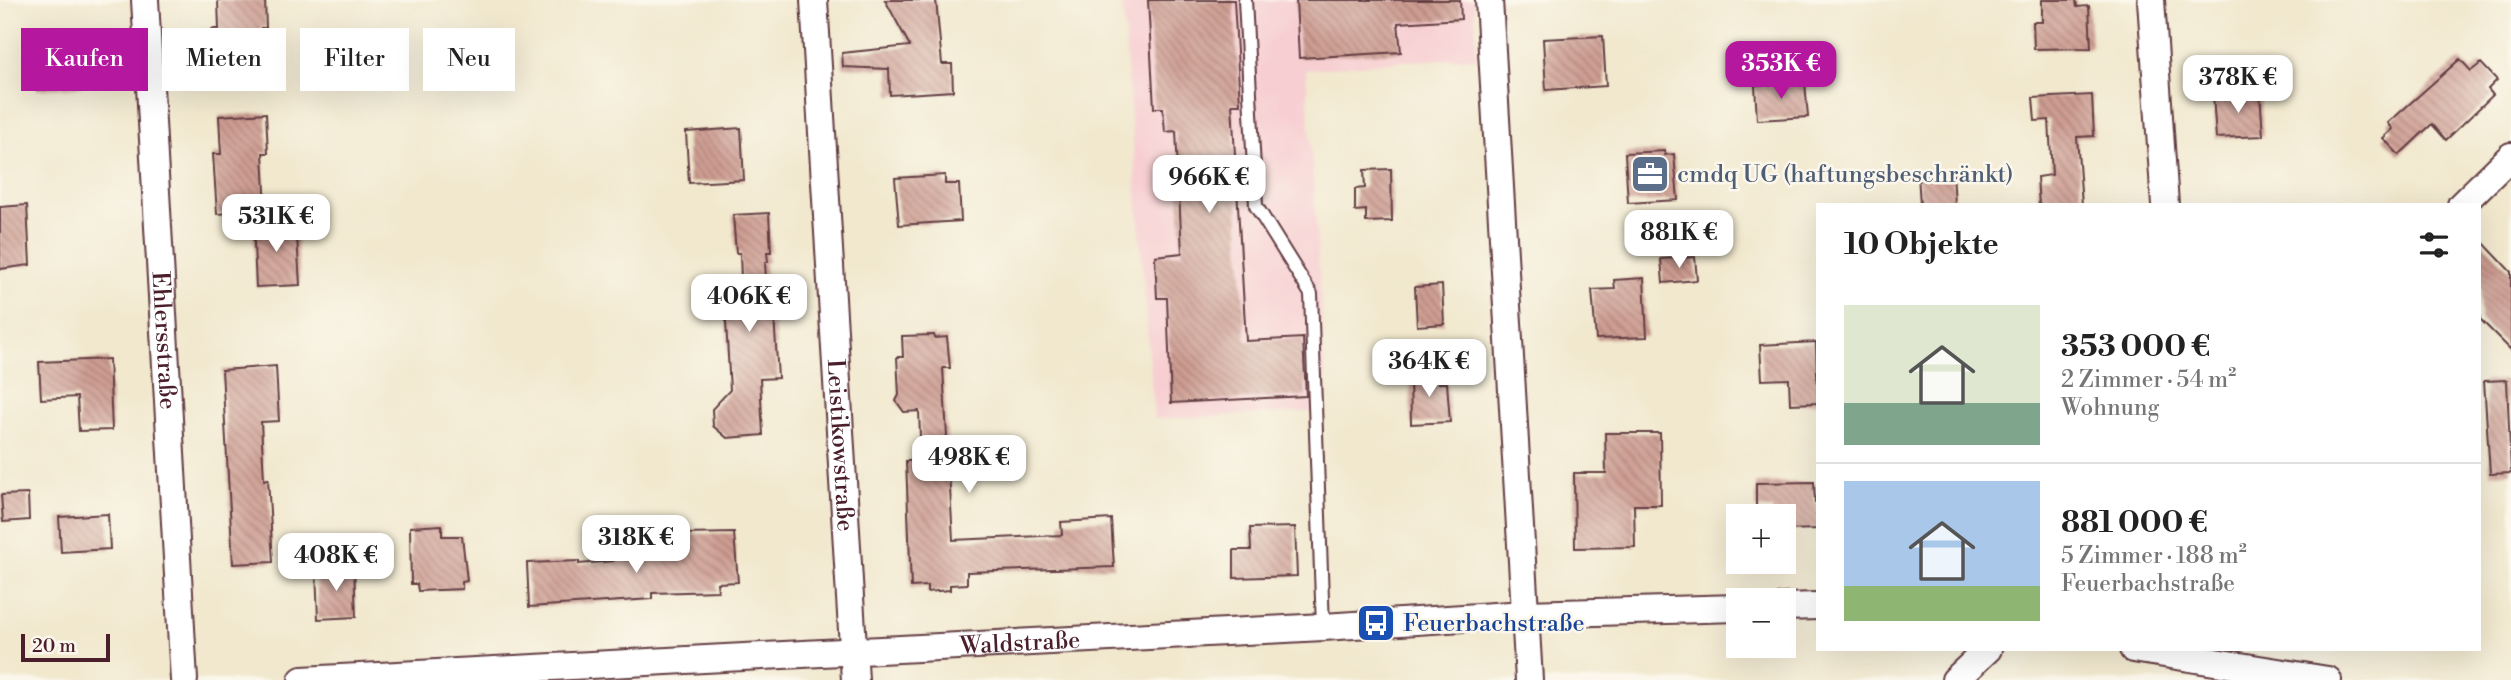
<!DOCTYPE html>
<html lang="de">
<head>
<meta charset="utf-8">
<style>
	:root { --surface:#fff; --page:#f6f6f6; --text:#222; --muted:#767676; --line:#e0e0e0; --accent:#b5179e }
	body { margin:0; font-family:"Libre Bodoni",serif; background:var(--page); color:var(--text); height:100vh; display:flex; flex-direction:column; font-size:26px; white-space:nowrap }
	* { box-sizing:border-box; margin:0 }
	p { font-size:23px; color:var(--muted) }
	.icon { flex:none; width:38px; height:38px; fill:none; stroke:currentColor; stroke-width:2; stroke-linecap:round; stroke-linejoin:round }
	.map { position:relative; flex:1; overflow:hidden }
	.details { position:absolute; left:1816px; top:203px; width:665px; height:448px; display:flex; flex-direction:column; background:var(--surface); border-radius:0px; box-shadow:0 7px 28px #0002 }
	.details>* { flex:none }
	.guide { position:absolute; left:21px; top:28px; width:665px; height:63px; display:flex; gap:14px }
	.controls { position:absolute; left:1726px; top:504px; display:grid; gap:14px }
	.controls a { display:grid; place-items:center; width:70px; height:70px; border-radius:0px; background:var(--surface); box-shadow:0 7px 28px #0002; font-size:35px }
	.scale { position:absolute; left:21px; bottom:18px; width:89px; box-sizing:border-box; padding-left:7px; border:4px solid #4a1f2b; border-top:0; font-size:19px; line-height:24px; white-space:nowrap; color:#4a1f2b; -webkit-text-stroke:5px #fbf7ec; paint-order:stroke }
	.price { position:absolute; translate:-50% -60px; padding:0 16px; border-radius:14px; background:#fff; color:#222; font-size:23px; line-height:46px; filter:drop-shadow(0 2px 4px #0008) }
	.price::after { content:''; position:absolute; left:50%; top:42px; width:21px; height:16px; margin-left:-10px; background:inherit; clip-path:polygon(0 0,100% 0,50% 100%) }
	.price.on { background:var(--accent); color:#fff }
	ul { padding:0; list-style:none }
	li { display:flex; align-items:center; gap:21px; height:175px; padding:0 28px }
	li+li { border-top:2px solid var(--line) }
	li span { display:grid; place-items:center; flex:none; width:196px; height:140px; border-radius:0px; color:#555 }
	li>.icon { margin-inline-start:auto }
	span .icon { width:84px; height:84px; fill:#fffc; stroke-width:1 }
	li b { font-size:30px }
	h2 { display:flex; justify-content:space-between; align-items:center; height:84px; padding:0 28px; font-size:30px }
	.pill { padding:0 24px; border-radius:0px; background:var(--surface); box-shadow:0 7px 28px #0002; font-size:24px; line-height:63px }
	.pill.on { background:var(--accent); color:#fff }
	.map>svg:first-child { display:block }
</style>
</head>
<body>
<div class="map">
<svg width="2511" height="680" viewBox="0 0 2511 680">
	<defs>
		<pattern id="building-back-hatch" width="6" height="6" patternUnits="userSpaceOnUse" patternTransform="scale(1.75)"><rect width="6" height="6" fill="#ce9d92"/><path d="M-1 5l2 2M0 0l6 6M5-1l2 2" fill="none" stroke="#a97f77"/></pattern>
	</defs>
	<rect width="100%" height="100%" fill="#fbf7ec"/>
	<filter id="ink" filterUnits="userSpaceOnUse"><feTurbulence type="fractalNoise" baseFrequency=".0143" numOctaves="2"/><feDisplacementMap in="SourceGraphic" scale="14" xChannelSelector="R" yChannelSelector="G"/><feConvolveMatrix kernelMatrix="1 2 1 2 8 2 1 2 1" color-interpolation-filters="sRGB"/></filter>
	<filter id="wash" filterUnits="userSpaceOnUse"><feTurbulence type="fractalNoise" baseFrequency=".00686" numOctaves="4" result="noise"/><feDisplacementMap in="SourceGraphic" scale="28" xChannelSelector="R" yChannelSelector="G"/><feGaussianBlur stdDeviation="1.57" result="paint"/><feColorMatrix in="noise" values="0 0 0 0 0 0 0 0 0 0 0 0 0 0 0 0 0 1.4 0 .05"/><feComposite in="paint" operator="in"/></filter>
	<g filter="url(#wash)">
		<rect width="100%" height="100%" fill="#f1e8ce"/>
		<path fill="#f7cfd2" d="M1122,0H1474L1477,58L1403,61L1306,70L1328,411L1154,419Z"/>
		<g id="blocks">
			<path fill="url(#building-back-hatch)" d="M218,0H265L266,28H261L262,53L213,55L212,29H219Z
				M885,0H936L942,64H952L953,91L890,95L889,69L843,67L842,53L910,46Z
				M1148,0H1234L1240,104H1232L1246,341L1303,338L1306,396L1171,403L1167,298H1157L1155,256L1182,253L1176,131L1165,132L1163,108H1154Z
				M1296,0H1460L1461,19L1398,23L1401,52L1299,58Z
				M2042,0H2076L2077,7L2089,6L2091,48L2034,49L2033,22H2042Z
				M1603,36L1606,86L1546,90L1543,39Z
				M80,48L82,87L37,90L35,51Z
				M2460,59L2471,71L2481,63L2497,80L2488,89L2493,95L2446,140L2432,124L2399,155L2383,138L2393,129L2388,123Z
				M1805,82L1808,117L1757,120L1755,85Z
				M2260,92L2263,136L2216,138L2213,95Z
				M2092,95L2094,136L2077,137L2082,205H2039L2037,177L2052,175L2049,120L2035,121L2033,98Z
				M266,113L268,153H263L266,211L217,214L213,154H221L219,116Z
				M741,128L744,180L689,183L686,132Z
				M1665,151V155L1674,154L1678,200L1628,203L1625,153Z
				M1391,169L1392,221L1366,222V210L1355,211V189L1365,188L1364,170Z
				M1953,172L1955,205H1920L1918,174Z
				M945,175V184H959L961,221L899,225L895,178Z
				M27,205L30,265L0,269V207Z
				M769,213L771,252H767L768,262H765L768,315H774L778,378L760,379L763,435L727,438L713,426L712,409L730,390L725,305L742,304L740,253H736L733,215Z
				M296,220L300,285L256,287L253,222Z
				M2480,239L2511,272V350L2480,319Z
				M1695,257L1697,280L1663,283L1661,259Z
				M1644,278L1647,337L1596,339L1592,290L1615,289L1614,280Z
				M1442,285L1444,324L1417,326L1415,287Z
				M934,335L935,338L947,337L950,368H943L953,540L1062,535L1061,522L1111,519L1114,567L967,572V584L950,585V590L927,592V586L911,587L906,461H921L919,411L904,412L896,401L899,395L897,357H903L902,336Z
				M1816,342L1818,403L1790,404L1789,379L1762,380L1760,345Z
				M109,359L112,430L79,431L77,397L41,399L39,362Z
				M276,366L279,421L261,422L264,480L268,479L273,562L233,564L222,370Z
				M1438,371V383H1447L1450,422L1411,424L1410,372Z
				M2507,380L2511,473L2490,474L2484,381Z
				M1605,433H1660L1661,505H1634L1635,547L1575,548L1574,473H1606Z
				M1814,482L1815,503H1818V529L1783,530V516H1773L1772,509H1756V483Z
				M28,494L29,520L3,522L1,495Z
				M108,514L110,549L61,552L59,517Z
				M442,525V536H462L467,581L462,582V589L418,591L417,584H411L410,527Z
				M1295,527L1297,576L1234,578V550H1251L1250,528Z
				M734,533L738,582L717,583L718,591L652,593V599L529,607L527,563L579,561V564L613,561L619,557L626,560L684,556L683,534Z
				M354,567L356,617L318,619L316,569Z"/>
		</g>
	</g>
	<g filter="url(#ink)">
		<use href="#blocks" fill-opacity="0" stroke="#633d43" stroke-width="2"/>
		<g fill="none" stroke-linecap="round" stroke-linejoin="round">
			<defs>
				<path id="lane" d="M1245,0L1256,206L1311,294L1323,627
					M149,72L271,63"/>
				<g id="street">
					<path id="s1" d="M145,0L184,680"/>
					<path id="s2" d="M814,0L855,680"/>
					<path d="M1489,0L1529,680"/>
					<path d="M2151,0L2165,205"/>
					<path d="M2461,205L2511,156"/>
					<path d="M1783,607L1818,606"/>
					<path d="M2133,649L2328,680"/>
					<path id="s3" d="M302,680L1323,627L1525,614L1738,608"/>
					<path d="M1955,680L1988,649"/>
				</g>
			</defs>
			<use href="#lane" stroke="#633d43" stroke-width="16"/>
			<use href="#street" stroke="#633d43" stroke-width="30"/>
			<use href="#lane" stroke="#fff" stroke-width="12"/>
			<use href="#street" stroke="#fff" stroke-width="26"/>
		</g>
	</g>
	<defs>
		<symbol id="office-square" viewBox="-11 -11 22 22"><rect x="-9" y="-9" width="18" height="18" rx="4" fill="#5c6f8a" stroke="#fbf7ec"/><path d="M-6-3h4V-5.5h4V-3h4V5H-6ZM-1-4.5V-3h2v-1.5ZM-6 0V1H6V0Z" fill="#fff"/></symbol>
		<symbol id="bus-square" viewBox="-11 -11 22 22"><rect x="-9" y="-9" width="18" height="18" rx="4" fill="#1a4fb4" stroke="#fbf7ec"/><path d="M-5-6H5V4H4V6H2V4H-2V6H-4V4H-5ZM-3.5-4V0h7V-4ZM-3.5 1.2v1.5H-2V1.2ZM2 1.2v1.5H3.5V1.2Z" fill="#fff"/></symbol>
	</defs>
	<g fill-rule="evenodd">
		<use href="#office-square" x="1628" y="152" width="44" height="44"/>
		<use href="#bus-square" x="1354" y="601" width="44" height="44"/>
	</g>
	<g text-anchor="middle" stroke-width="5" stroke-linejoin="round" paint-order="stroke">
		<g font-size="24" fill="#4e5e75" stroke="#fbf7ec" text-anchor="start">
			<text x="1677" y="182">cmdq UG (haftungsbeschränkt)</text>
		</g>
		<g font-size="24" fill="#4a1f2b" stroke="#fbf7ec">
			<text dy="8" stroke="none"><textPath href="#s1" startOffset="341">Ehlersstraße</textPath></text>
			<text dy="8" stroke="none"><textPath href="#s2" startOffset="446">Leistikowstraße</textPath></text>
			<text dy="8" stroke="none"><textPath href="#s3" startOffset="719">Waldstraße</textPath></text>
		</g>
		<g font-size="24" fill="#164399" stroke="#fbf7ec" text-anchor="start">
			<text x="1403" y="631">Feuerbachstraße</text>
		</g>
	</g>
</svg>
<div class="controls">
<a>+</a>
<a>−</a>
</div>
<div class="scale">20 m</div>
<b class="price on" style="left:1781px;top:101px">353K €</b>
<b class="price" style="left:2238px;top:115px">378K €</b>
<b class="price" style="left:1209px;top:215px">966K €</b>
<b class="price" style="left:276px;top:254px">531K €</b>
<b class="price" style="left:1679px;top:270px">881K €</b>
<b class="price" style="left:749px;top:334px">406K €</b>
<b class="price" style="left:1429px;top:399px">364K €</b>
<b class="price" style="left:969px;top:495px">498K €</b>
<b class="price" style="left:636px;top:575px">318K €</b>
<b class="price" style="left:336px;top:593px">408K €</b>
<div class="guide">
<a class="pill on">Kaufen</a>
<a class="pill">Mieten</a>
<a class="pill">Filter</a>
<a class="pill">Neu</a>
</div>
<section class="details">
<h2>10 Objekte<svg class="icon" aria-label="filters" viewBox="0 0 24 24"><path d="M4 7h16M4 17h16"/><circle cx="9" cy="7" r="2"/><circle cx="15" cy="17" r="2"/></svg></h2>
<ul>
<li><span style="background:linear-gradient(#dfe7d0 70%,#7fa58c 0)"><svg class="icon" aria-label="home" viewBox="0 0 24 24"><path d="M3 11l9-7 9 7M6 9v11h12V9"/></svg></span><div><b>353 000 €</b><p>2 Zimmer · 54 m²</p><p>Wohnung</p></div></li>
<li><span style="background:linear-gradient(#a9c7e8 75%,#8fb573 0)"><svg class="icon" aria-label="home" viewBox="0 0 24 24"><path d="M3 11l9-7 9 7M6 9v11h12V9"/></svg></span><div><b>881 000 €</b><p>5 Zimmer · 188 m²</p><p>Feuerbachstraße</p></div></li>
</ul>
</section>
</div>
</body>
</html>
